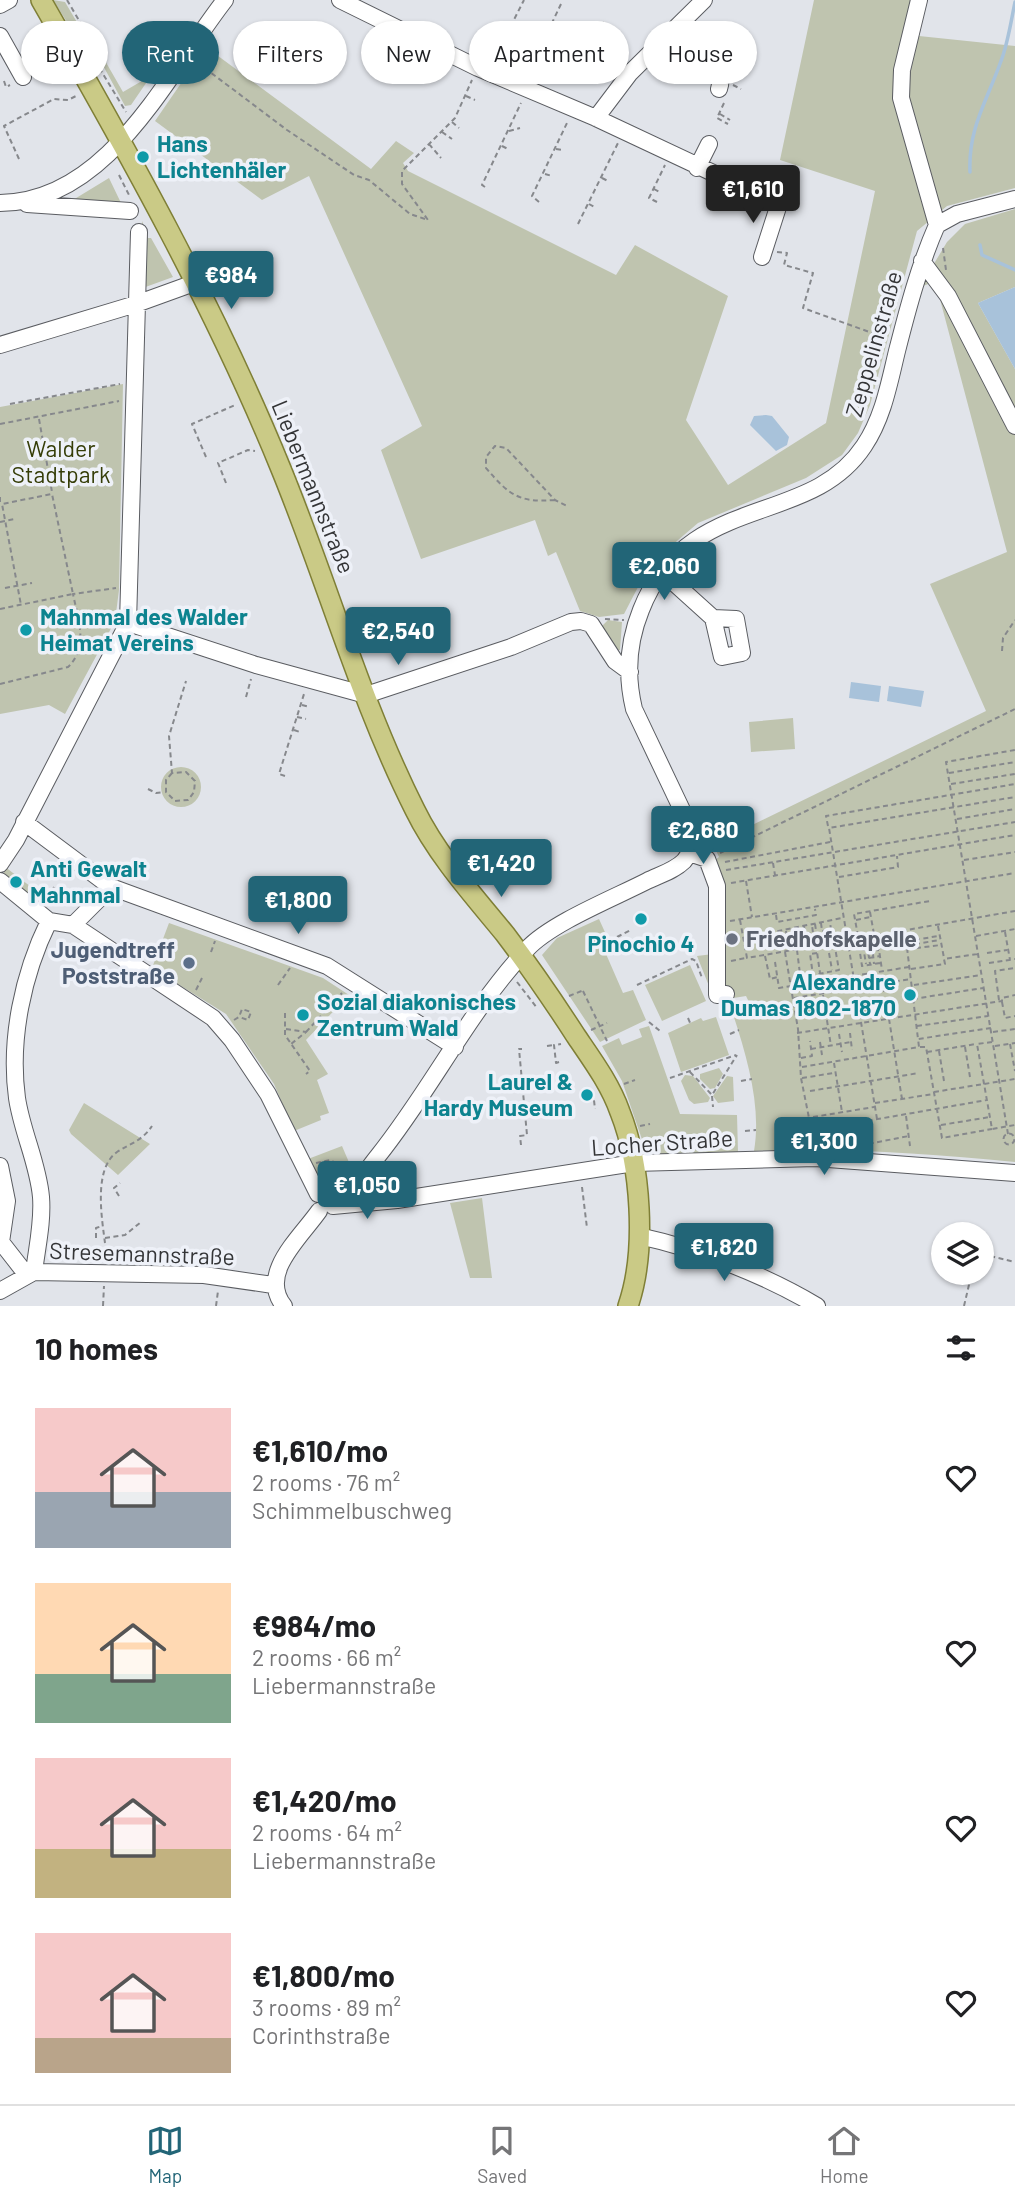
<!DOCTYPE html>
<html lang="en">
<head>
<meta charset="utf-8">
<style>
	:root { --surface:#fff; --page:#f2f2f2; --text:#202124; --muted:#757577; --line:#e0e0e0; --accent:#226577 }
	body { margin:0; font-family:Barlow,sans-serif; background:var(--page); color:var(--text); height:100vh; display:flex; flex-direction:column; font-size:26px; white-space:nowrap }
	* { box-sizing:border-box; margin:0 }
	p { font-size:23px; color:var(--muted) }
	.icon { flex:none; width:38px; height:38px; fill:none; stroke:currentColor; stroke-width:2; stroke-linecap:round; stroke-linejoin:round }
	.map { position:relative; height:1306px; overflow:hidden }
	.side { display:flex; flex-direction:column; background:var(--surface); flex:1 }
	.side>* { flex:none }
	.guide { position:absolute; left:21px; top:21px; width:973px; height:63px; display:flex; gap:14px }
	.fabs { position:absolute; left:931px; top:1222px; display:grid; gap:14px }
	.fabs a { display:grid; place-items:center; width:63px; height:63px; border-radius:50%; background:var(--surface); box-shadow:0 2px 5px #0004; font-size:35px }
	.price { position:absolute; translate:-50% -60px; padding:0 16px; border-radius:7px; background:var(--accent); color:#fff; font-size:23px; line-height:46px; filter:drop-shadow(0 2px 4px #0008) }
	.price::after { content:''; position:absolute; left:50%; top:42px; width:21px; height:16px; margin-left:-10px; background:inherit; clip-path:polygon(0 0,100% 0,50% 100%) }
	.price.on { background:#222; color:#fff }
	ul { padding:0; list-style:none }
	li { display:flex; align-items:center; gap:21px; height:175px; padding:0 35px }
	li span { display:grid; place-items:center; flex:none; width:196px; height:140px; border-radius:0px; color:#555 }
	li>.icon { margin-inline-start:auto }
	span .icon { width:84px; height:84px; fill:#fffc; stroke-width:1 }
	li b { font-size:30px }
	h2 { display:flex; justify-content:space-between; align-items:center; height:84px; padding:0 35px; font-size:30px }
	.pill { padding:0 24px; border-radius:32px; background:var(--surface); box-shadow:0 2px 5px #0004; font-size:24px; line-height:63px }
	.pill.on { background:var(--accent); color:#fff }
	.dock { display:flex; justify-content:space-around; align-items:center; height:98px; border-top:2px solid var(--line); background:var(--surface); font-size:19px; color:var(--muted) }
	.dock a { display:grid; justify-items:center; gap:4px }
	.dock .on { color:var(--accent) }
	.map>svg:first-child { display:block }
</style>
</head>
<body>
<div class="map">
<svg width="1015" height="1306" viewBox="0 0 1015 1306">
	<rect width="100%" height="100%" fill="#e1e4ea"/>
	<path fill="#bfc4af" d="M53,0L65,2L91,46L84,49Z
		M814,0H927L919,36L1015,46V188L947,206L917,231L870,405L858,433L842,455L806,478L698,523L650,564L624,614L599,617L580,611L556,552L548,556L535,520L421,559L381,450L422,426L309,176L262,200L155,121L206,47L371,169L396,141L414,153L403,163L408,171L616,275L635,245L728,296L686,420L728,485L826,423L875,191L780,160Z
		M179,35L131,105L125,106L100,60L96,45L123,92L147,78L137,59Z
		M109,178L121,203H68Z
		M1015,209V287L978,303L1015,369V1162C928,1154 842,1147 754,1151C762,1105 746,1054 731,1008L749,1002L746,996L715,1001L697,956L713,954L710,864L719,857L713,844L986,711L930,584L1007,552L937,288L931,283L920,287L947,242L965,224Z
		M142,221L148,238H151L173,277L140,289Z
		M123,384L119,590L115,621L65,714L49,705L0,714V407Z
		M608,620L622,622L620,650H616L602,626Z
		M793,718L795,749L751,752L749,722Z
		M161 787a20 20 0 1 1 40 0a20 20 0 1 1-40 0Z
		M4,866L44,897L39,903L4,874Z
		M599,919L613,950L606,954L623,993L633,990L646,1020L600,1042L542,955L557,938Z
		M169,923L323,978L349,995L306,1040L328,1074L317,1080L329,1113L320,1116L321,1120L294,1131L274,1084L226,1014L152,968Z
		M690,965L706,1001L662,1021L645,985Z
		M716,1017L729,1055L681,1072L668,1033L701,1018L703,1021Z
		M649,1026L680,1114L737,1115L738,1152L648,1157L622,1081L602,1046L619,1038L622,1045L642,1037L639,1029Z
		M719,1068L723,1074L715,1088L710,1089L700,1079V1074Z
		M685,1075L693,1076L710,1098L708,1102L694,1104L689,1100L681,1081Z
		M727,1076L733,1077L734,1101L718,1103L713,1096Z
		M84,1103L150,1144L118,1175L71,1134L69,1130Z
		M342,1146L354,1174L338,1186L317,1180L308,1159Z
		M482,1198L492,1278H470L450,1203Z"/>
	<path fill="#a8c2da" d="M1015,287V369L978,303Z
		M766,415L772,416L789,437L787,445L776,451L750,425L754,416Z
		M851,682L881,686L879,702L849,698Z
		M889,686L924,691L921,707L887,701Z"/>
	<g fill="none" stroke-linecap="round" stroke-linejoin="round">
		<path stroke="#a8c2da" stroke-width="3.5" d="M970,172C968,128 987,101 1001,61C1008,43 1011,21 1015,2
			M980,245L982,255L1015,270"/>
		<defs>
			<path id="minor" d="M340,0L478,68L596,118L779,204L762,257
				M919,0L902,70L901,98L937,225
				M0,5L9,0
				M666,35C687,46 729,58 719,89
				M0,36L23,77
				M596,118L630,73L704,0
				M697,168L709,144
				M0,203C109,202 167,74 225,0
				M27,204L130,211
				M922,261L948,296L1015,426
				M0,345L136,304L194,283
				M661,571L713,618L736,619L742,653L722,657L713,618
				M128,623L256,665L366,695L511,647L571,622L581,621L591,624L615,661L630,672
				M24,822L111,887L327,966L455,1047
				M689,853L707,859L717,886V995L726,994
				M0,864L16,840L128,623L139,232
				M0,881L49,921L73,925L213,1018L232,1040L268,1094L318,1194
				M73,925L111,887
				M0,1166L7,1201L1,1242L26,1274
				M334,1200C354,1192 365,1172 378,1156C431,1090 469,1011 527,949C551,923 614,898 647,881C659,875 674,871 684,861C692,852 693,842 692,831L634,709C626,676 628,642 641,610C688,490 809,529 864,446C883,418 889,384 897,351C908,308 919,266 937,225L957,214L1015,199
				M333,1206L397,1200L634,1163L815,1158L1015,1173
				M639,1236C699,1249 765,1275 817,1306
				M34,1272C37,1247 43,1222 41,1197C38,1163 22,1132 17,1098C9,1039 23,974 49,921
				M0,1291L34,1272L204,1275L273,1285
				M284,1306C258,1274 300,1238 319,1211"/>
			<path id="major" d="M41,0C127,150 216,309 281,469C327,581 360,701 415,810C437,855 473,895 505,934C530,967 554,1002 576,1036C593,1061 610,1084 620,1112C641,1165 647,1251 628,1306"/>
		</defs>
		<use href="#minor" stroke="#5a5c61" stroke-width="18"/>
		<use href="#major" stroke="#7f7f36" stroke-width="22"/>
		<path stroke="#86888c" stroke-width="2" stroke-dasharray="5 3.5" stroke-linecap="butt" d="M67,0L93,44L94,59L126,112
			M561,4L551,25L556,27L554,32C569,39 581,43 597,35L602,22L613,27
			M599,31L608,35
			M597,36L603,45
			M594,38L598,51
			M587,40L588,49
			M576,41L577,50
			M548,45L554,32
			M499,49L524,0
			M557,50L564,37
			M198,63L287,130L354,175L369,180L410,214L428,220L402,184V171L455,118L472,80
			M515,68L519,59
			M4,81L6,87L10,85
			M733,85L741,89
			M466,96L475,100
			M724,103L717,118L728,124
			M720,114L730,120
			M452,122L459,128
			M509,131L520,128
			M442,132L452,139
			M429,144L441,158
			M502,146L508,149
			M556,149L563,150
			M19,159L4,126L54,99L68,100L78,95
			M545,174L552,176
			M119,175L130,197
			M602,178L608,181
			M485,187L482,185L521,103
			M654,189L661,193
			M539,202L532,196L567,123
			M657,202L649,198L665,165
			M589,204L596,208
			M578,224L618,143
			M943,248L946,270
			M777,252L787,253L784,265L813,273L803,308L886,338
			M10,404L120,384
			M39,419L52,492
			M0,424L119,401
			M206,457L192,424L235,405
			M226,483L218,463L248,450L255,451
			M0,497V504
			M555,500C519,503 509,495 486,468V457L495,446L506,448L555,500L567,506
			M0,522L15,519
			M5,588L32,583
			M0,609L73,594L52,494L2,504L21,605
			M605,619L624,620
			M1002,651L1003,638L1015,620
			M0,684L68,667C89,647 78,619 73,594L116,588
			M246,697L251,679
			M302,705L310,707
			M297,717L306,719
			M294,730L300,732
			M172,773L166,780V792L175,801L188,800L194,792L195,781L186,772L172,773L169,736L186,681
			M949,773L1015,762
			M285,776L279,774L304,694
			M951,784L1015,774
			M148,789L156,793L164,792
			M957,819L1015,809
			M828,826L826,816L1015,784
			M720,853L1015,709
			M964,860L1015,852
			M725,862L830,842
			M773,863L775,875
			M726,870L1015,822
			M839,877L898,867L897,856
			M746,881L752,917
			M731,883L1015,835
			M46,898L55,886
			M870,912L874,934
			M776,915L777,922L816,915L815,909
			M740,920L747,958L1015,911
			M856,920L871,917
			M730,921L1015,873
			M821,923L822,931L831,930L830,922
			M815,924L817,937L824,936L825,942
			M804,926L805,934L813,933L812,925
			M938,926L944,958
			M796,928L798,937
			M800,928L801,936
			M792,929L793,938
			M786,931L787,939
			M905,931L918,1039
			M1005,932L1010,960
			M858,936L854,914L930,901
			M976,936L1015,929
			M617,937L631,930
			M744,938L842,918
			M915,940L938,936
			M915,944L940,940
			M816,945L821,980
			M867,945L870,964
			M872,945L874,964
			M863,946L866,964
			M916,948L941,945
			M867,949L878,947
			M797,950L801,982
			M868,951L879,950
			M211,952L215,941
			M785,952L798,1029L801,1078L814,1143
			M817,953L810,954L813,975L839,970L834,942
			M829,953L832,970
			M987,953L1007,950
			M765,956L770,979L778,977
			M869,958L880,956
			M731,961L746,958
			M775,962L779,988L909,967
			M880,963L862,966L859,946L878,943L882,970
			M989,963L1015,959
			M911,969L945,964L944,959L978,954
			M517,982L537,1008
			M278,985L290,968
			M637,985L692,959L696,961L702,978
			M914,985L981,975
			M876,986L884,991L890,983
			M196,990L202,978
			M583,991L607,1041
			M823,995L831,1046
			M569,996L584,990
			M794,998L911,979
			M913,999L983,988
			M999,1000L995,971L1015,968
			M1002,1002L1005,1018L1015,1016
			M796,1011L833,1005
			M285,1013V1035L310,1071L306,1074
			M688,1018L691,1025
			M889,1019L902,1099
			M234,1020L239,1017L242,1009L251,1012L248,1020L239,1017
			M649,1022L660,1031
			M917,1026L988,1016
			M286,1029L306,1032L291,1044
			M591,1030L607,1023
			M306,1032L342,993
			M993,1032L1015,1029
			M797,1033L1002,1001V998L1015,995
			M850,1033L852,1050
			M730,1034L739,1030
			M839,1034L842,1052
			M820,1042L822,1055
			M992,1042L977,1044L992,1129L1015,1125
			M1010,1044L1015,1071
			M547,1046L553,1045
			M995,1046L1015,1043
			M920,1047H926L942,1138L992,1129
			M965,1047L970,1077
			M811,1049L851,1042
			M939,1051L944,1081
			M927,1052L976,1044
			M801,1058L812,1056L810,1041
			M559,1062L556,1063L554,1045L561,1044
			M834,1063L842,1112
			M802,1067L919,1047L918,1039L991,1028
			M690,1072L712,1095L737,1055
			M670,1078L736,1055
			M802,1078L834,1073
			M741,1081L752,1079
			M624,1084L635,1080
			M810,1091L919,1073
			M593,1092L595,1109
			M934,1092L1015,1079
			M712,1096L713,1107
			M875,1103L934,1094
			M906,1116L910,1146
			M813,1117L874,1107
			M877,1119L829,828L1015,797
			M941,1125L990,1117
			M640,1126L650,1124
			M827,1128L829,1139
			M745,1131L756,1130
			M809,1131L987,1100
			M1003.5 1139a5.5 5.5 0 1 1 11 0a5.5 5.5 0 1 1-11 0Z
			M1008,1134L946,762L1015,750
			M817,1142L866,1135L868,1144L909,1136
			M521,1145L520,1136L527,1135L519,1049H522
			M316,1163L331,1160L347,1173
			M582,1187L587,1228
			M119,1196L114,1188L120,1183
			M96,1238V1228L102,1226
			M105,1238L125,1235L141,1222
			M105,1243C102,1219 93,1169 117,1152C131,1143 142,1141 152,1126
			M982,1254L1015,1262
			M103,1306L104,1286
			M216,1306L218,1291
			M964,1306L972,1272"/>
		<use href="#minor" stroke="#fff" stroke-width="16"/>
		<use href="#major" stroke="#caca86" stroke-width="19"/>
	</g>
	<g fill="#0f9aa8" stroke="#eef1f8" stroke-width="2.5">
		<circle cx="143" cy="157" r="7"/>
		<circle cx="26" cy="630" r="7"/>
		<circle cx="16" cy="882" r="7"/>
		<circle cx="641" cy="919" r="7"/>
		<circle cx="910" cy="995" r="7"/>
		<circle cx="303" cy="1015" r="7"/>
		<circle cx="587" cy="1095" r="7"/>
	</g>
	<circle fill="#6b7280" stroke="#eef1f8" stroke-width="2.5" cx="732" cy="939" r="7"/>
	<circle fill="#5c6f8a" stroke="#eef1f8" stroke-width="2.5" cx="189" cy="963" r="7"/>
	<g text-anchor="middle" stroke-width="7" stroke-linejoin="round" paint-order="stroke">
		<g font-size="23" font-weight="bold" fill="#0d838f" stroke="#eef1f8" text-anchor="start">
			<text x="157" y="152">Hans<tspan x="157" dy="26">Lichtenhäler</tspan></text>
			<text x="40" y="625">Mahnmal des Walder<tspan x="40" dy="26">Heimat Vereins</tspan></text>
			<text x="30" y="877">Anti Gewalt<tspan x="30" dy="26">Mahnmal</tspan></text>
			<text x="641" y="952" text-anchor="middle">Pinochio 4</text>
			<text x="896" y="990" text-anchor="end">Alexandre<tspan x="896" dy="26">Dumas 1802-1870</tspan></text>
			<text x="317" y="1010">Sozial diakonisches<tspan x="317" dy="26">Zentrum Wald</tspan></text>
			<text x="573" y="1090" text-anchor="end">Laurel &amp;<tspan x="573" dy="26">Hardy Museum</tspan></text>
		</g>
		<g font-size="23" fill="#343537" stroke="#eef1f8">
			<text transform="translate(874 344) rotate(-74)" y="8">Zeppelinstraße</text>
			<text transform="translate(313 487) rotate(68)" y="8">Liebermannstraße</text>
			<text transform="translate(662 1143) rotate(-4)" y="8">Locher Straße</text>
			<text transform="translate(142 1254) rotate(2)" y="8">Stresemannstraße</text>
		</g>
		<g font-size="23" fill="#353d07" stroke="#eef1f8">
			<text x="61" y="457">Walder<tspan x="61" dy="26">Stadtpark</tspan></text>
		</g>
		<g font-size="23" font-weight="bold" fill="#5b616d" stroke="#eef1f8" text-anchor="start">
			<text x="746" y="947">Friedhofskapelle</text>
		</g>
		<g font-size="23" font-weight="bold" fill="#4e5e75" stroke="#eef1f8" text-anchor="end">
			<text x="175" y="958">Jugendtreff<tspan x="175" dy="26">Poststraße</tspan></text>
		</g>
	</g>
</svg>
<div class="fabs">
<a><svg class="icon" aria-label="layers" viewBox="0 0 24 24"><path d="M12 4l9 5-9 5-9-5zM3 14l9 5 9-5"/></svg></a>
</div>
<b class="price on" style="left:753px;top:225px">€1,610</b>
<b class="price" style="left:231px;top:311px">€984</b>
<b class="price" style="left:664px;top:602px">€2,060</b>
<b class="price" style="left:398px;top:667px">€2,540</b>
<b class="price" style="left:703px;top:866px">€2,680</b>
<b class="price" style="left:501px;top:899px">€1,420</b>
<b class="price" style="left:298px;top:936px">€1,800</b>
<b class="price" style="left:824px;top:1177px">€1,300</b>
<b class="price" style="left:367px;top:1221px">€1,050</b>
<b class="price" style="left:724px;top:1283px">€1,820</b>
<div class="guide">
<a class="pill">Buy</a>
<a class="pill on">Rent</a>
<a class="pill">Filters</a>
<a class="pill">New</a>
<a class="pill">Apartment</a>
<a class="pill">House</a>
</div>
</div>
<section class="side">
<h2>10 homes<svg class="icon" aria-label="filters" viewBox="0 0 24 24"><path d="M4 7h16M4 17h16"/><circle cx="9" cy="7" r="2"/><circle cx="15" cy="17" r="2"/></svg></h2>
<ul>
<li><span style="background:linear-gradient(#f6c9c9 60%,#9aa5b1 0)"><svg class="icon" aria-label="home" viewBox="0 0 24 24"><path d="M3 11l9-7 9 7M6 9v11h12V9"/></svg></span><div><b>€1,610/mo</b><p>2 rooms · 76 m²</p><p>Schimmelbuschweg</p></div><svg class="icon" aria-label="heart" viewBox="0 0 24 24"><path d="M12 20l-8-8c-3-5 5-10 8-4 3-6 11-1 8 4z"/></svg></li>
<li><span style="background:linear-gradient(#ffd9b3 65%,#7fa58c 0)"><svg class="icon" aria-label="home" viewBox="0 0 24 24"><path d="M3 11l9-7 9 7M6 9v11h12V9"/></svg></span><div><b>€984/mo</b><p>2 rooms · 66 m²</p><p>Liebermannstraße</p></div><svg class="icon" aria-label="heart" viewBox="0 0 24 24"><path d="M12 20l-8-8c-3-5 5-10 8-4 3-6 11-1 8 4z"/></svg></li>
<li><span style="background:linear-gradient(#f6c9c9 65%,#c2b280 0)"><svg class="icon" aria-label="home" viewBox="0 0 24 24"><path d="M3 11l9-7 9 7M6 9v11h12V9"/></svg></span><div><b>€1,420/mo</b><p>2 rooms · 64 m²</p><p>Liebermannstraße</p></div><svg class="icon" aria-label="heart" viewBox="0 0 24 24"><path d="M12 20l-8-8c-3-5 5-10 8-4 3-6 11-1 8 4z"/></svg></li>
<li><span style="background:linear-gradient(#f6c9c9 75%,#b9a48a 0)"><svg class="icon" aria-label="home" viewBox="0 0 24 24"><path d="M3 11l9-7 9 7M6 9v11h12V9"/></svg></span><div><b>€1,800/mo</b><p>3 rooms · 89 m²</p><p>Corinthstraße</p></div><svg class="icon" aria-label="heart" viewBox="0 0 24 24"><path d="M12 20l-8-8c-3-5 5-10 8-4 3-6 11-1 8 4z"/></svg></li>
</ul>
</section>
<nav class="dock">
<a class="on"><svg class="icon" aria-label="map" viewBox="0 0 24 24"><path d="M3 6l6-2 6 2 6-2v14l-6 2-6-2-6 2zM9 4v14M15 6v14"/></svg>Map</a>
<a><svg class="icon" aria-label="saved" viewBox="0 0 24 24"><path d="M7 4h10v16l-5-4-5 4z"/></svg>Saved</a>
<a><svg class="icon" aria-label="home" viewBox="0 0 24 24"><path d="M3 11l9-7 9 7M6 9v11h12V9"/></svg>Home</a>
</nav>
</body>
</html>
